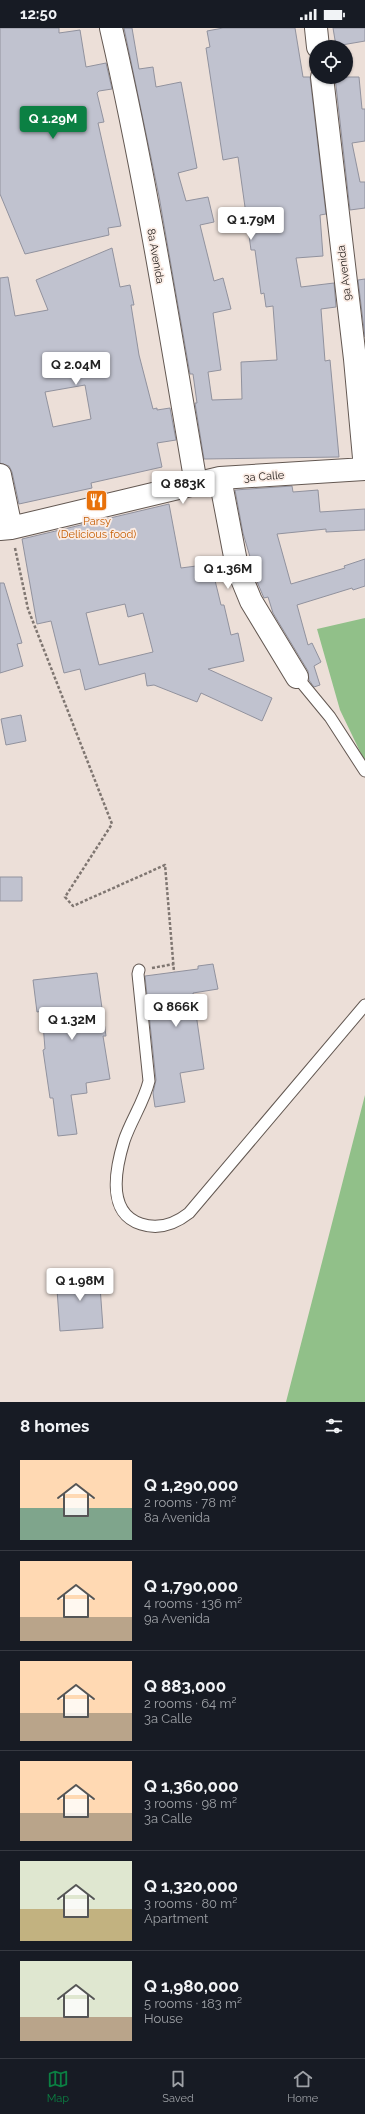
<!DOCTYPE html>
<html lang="en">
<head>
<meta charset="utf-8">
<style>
	:root { --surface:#171b24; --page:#242831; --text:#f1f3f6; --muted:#9ea1a6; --line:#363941; --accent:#0b8043 }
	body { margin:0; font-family:Raleway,sans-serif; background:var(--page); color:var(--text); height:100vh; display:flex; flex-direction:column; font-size:15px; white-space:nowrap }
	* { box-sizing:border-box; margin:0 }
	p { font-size:13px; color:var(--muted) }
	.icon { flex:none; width:22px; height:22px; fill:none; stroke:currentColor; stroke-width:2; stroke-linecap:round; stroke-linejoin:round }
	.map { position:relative; height:1374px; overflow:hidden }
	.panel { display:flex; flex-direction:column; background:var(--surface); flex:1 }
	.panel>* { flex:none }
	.fabs { position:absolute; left:309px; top:12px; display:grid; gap:8px }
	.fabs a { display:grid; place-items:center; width:44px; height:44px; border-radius:50%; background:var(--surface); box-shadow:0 1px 3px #0004; font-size:20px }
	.price { position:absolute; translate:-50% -34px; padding:0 9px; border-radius:4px; background:#fff; color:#222; font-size:13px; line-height:26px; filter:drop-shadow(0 1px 2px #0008) }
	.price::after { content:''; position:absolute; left:50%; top:24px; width:12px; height:9px; margin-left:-6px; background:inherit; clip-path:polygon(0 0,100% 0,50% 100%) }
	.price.on { background:var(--accent); color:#fff }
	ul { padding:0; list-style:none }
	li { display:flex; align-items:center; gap:12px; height:100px; padding:0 20px }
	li+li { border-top:1px solid var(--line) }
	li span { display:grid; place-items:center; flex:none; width:112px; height:80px; border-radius:0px; color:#555 }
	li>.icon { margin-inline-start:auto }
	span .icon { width:48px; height:48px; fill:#fffc; stroke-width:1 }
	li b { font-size:17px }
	h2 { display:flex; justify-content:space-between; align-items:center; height:48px; padding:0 20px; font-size:17px }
	.status { display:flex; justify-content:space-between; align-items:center; height:28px; padding:0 20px; background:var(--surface); direction:ltr }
	.status svg { height:11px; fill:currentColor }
	.menu { display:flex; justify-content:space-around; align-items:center; height:56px; border-top:1px solid var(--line); background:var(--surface); font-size:11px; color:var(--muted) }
	.menu a { display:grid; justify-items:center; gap:2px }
	.menu .on { color:var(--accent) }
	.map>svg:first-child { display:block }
</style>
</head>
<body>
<div class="status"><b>12:50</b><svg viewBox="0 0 49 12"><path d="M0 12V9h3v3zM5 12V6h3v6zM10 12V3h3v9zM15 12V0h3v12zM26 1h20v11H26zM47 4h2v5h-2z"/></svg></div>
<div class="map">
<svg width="365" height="1374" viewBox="0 0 365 1374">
	<rect width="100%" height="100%" fill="#ecdfd8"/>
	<path fill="#91c089" d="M365,590V734L340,682L317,601Z
		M365,1067V1374H286Z"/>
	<path fill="#c0c2cf" stroke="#91929e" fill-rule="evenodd" d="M0,0H59V5L80,2L86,39L106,35L112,61L99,63L97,65L104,94L98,95L121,198L108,200L109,207L25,226L0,166Z
		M124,0H132L139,41L153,39L156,59L181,54L197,140L178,145L186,173L208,169L214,194L200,197L214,253L223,250L231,281L213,285L221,342L208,344L212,372L242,371L241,334L277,332L273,278L266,279L264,265L261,266L255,222H251L238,129L223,132L206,20L210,19L207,3L223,0H295L303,49H310L326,186L320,187L323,228L296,230L301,259L334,255L336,279L321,281L325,333L330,332L339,429L204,431L195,375H197L193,346H190L159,168Z
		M333,0H365V13L336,18Z
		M335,49H359L362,81H365V113L352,115L360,154H365V180L350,182Z
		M112,220L120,259L130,257L134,277H131L139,327L153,381L157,380V382L170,380L176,412L157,415L162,439L91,455L92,460L19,476L12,444L9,438L0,435V250L8,249L15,288L48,282L36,252ZM85,357L91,391L53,399L45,364Z
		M365,251V309L358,252Z
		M292,458L293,464L318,462L320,484L365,481V502L326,504V501L277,506L291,556L345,540L344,538L365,531V558L353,562L352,560L297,577L308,617L312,615L321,634L314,638L320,657L314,659L309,652L308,643L273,585L268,569L264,570L258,556L243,505L235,462Z
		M169,476L181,540L211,536L221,577H224L231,607L238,605L244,633L208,641L272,670L262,693L201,665L197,674L154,657L147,658L145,645L85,662L80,641L64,645L51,593L37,596L22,511ZM125,576L128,589L143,585L153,624L99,637L86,585Z
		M0,555H4L22,615L17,616L23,638L0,645Z
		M21,687L26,713L6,717L1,691Z
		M0,849H22V873H0Z
		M213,936L218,961L193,965L204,1041L180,1045L185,1074L155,1079L153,1065L156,1052L145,948L198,941V938Z
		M97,945L106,1008H103L110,1051L86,1055L87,1065L71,1067L77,1106L58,1108L53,1070H50L43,1022L45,1021L42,983L37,984L33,952Z
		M99,1244L103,1300L60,1303L56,1248Z"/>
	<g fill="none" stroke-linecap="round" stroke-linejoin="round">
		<defs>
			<path id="service" d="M297,649L330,689L365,743
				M139,942L138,946L149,1053C144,1074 131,1092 124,1113C116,1139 106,1185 141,1196C159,1202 175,1196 189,1185L365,977"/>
			<path id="minor" d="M111,0C146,151 170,304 196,456
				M316,0L318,19
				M322,49L355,331L365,441
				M0,447L11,500
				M220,450L237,539L251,573L297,649
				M0,501L11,500L220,450L365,441"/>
		</defs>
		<use href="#service" stroke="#635852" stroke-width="13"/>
		<use href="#minor" stroke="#635852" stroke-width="24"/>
		<path stroke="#7f7671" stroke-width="2.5" stroke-dasharray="3 2" stroke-linecap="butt" d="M15,520L28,581L112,796L65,869L73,878L165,837L174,944
			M152,940L174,936"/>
		<use href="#service" stroke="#fff" stroke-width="11"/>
		<use href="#minor" stroke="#fff" stroke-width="22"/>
	</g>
	<defs>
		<symbol id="restaurant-square" viewBox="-11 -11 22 22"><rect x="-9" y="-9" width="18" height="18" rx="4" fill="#e8710a" stroke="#faece5"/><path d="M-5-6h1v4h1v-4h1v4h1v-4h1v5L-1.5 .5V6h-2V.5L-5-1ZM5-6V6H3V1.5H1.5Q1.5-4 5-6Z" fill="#fff"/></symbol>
	</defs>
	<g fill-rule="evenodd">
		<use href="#restaurant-square" x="84" y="460" width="25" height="25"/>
	</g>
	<g text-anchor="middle" stroke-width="3.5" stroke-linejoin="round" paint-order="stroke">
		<g font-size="11" fill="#231e1b" stroke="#faece5">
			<text transform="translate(156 228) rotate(80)" y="4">8a Avenida</text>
			<text transform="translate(344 245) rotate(-97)" y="4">9a Avenida</text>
			<text transform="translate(264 448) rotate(-4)" y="4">3a Calle</text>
		</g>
		<g font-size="11" fill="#c56008" stroke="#faece5">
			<text x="97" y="497">Parsy<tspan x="97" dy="13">(Delicious food)</tspan></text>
		</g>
	</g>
</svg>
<div class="fabs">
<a><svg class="icon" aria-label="locate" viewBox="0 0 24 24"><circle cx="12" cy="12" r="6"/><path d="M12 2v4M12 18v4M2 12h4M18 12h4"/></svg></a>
</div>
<b class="price on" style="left:53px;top:112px">Q 1.29M</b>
<b class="price" style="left:251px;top:213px">Q 1.79M</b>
<b class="price" style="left:76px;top:358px">Q 2.04M</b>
<b class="price" style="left:183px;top:477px">Q 883K</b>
<b class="price" style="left:228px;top:562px">Q 1.36M</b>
<b class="price" style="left:176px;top:1000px">Q 866K</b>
<b class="price" style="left:72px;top:1013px">Q 1.32M</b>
<b class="price" style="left:80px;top:1274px">Q 1.98M</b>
</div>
<section class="panel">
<h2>8 homes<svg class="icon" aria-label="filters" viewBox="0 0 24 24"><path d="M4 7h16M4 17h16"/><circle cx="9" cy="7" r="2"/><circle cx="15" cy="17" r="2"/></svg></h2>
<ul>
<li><span style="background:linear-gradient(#ffd9b3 60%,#7fa58c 0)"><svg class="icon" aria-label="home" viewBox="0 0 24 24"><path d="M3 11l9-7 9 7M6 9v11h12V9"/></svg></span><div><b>Q 1,290,000</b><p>2 rooms · 78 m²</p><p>8a Avenida</p></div></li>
<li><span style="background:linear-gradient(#ffd9b3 70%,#b9a48a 0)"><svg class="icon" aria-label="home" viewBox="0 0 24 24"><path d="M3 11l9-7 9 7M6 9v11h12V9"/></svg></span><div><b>Q 1,790,000</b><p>4 rooms · 136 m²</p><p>9a Avenida</p></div></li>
<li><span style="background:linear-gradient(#ffd9b3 65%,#b9a48a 0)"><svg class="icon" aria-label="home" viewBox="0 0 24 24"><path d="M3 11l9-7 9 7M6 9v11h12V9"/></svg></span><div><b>Q 883,000</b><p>2 rooms · 64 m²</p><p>3a Calle</p></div></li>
<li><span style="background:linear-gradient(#ffd9b3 65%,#b9a48a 0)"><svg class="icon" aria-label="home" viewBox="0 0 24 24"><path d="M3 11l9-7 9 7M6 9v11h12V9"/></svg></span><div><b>Q 1,360,000</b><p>3 rooms · 98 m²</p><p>3a Calle</p></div></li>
<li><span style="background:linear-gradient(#dfe7d0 60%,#c2b280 0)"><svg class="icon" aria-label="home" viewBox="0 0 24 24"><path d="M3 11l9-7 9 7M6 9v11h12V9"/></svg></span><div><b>Q 1,320,000</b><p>3 rooms · 80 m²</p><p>Apartment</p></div></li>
<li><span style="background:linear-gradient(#dfe7d0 70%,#b9a48a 0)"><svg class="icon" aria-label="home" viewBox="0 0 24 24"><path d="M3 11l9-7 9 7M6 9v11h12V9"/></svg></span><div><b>Q 1,980,000</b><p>5 rooms · 183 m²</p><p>House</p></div></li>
</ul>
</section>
<nav class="menu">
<a class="on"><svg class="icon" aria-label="map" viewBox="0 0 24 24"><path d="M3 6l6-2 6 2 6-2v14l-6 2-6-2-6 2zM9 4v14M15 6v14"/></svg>Map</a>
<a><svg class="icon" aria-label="saved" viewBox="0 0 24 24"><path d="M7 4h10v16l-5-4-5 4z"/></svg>Saved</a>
<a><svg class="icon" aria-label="home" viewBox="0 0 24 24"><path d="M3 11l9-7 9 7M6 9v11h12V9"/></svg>Home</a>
</nav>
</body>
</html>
